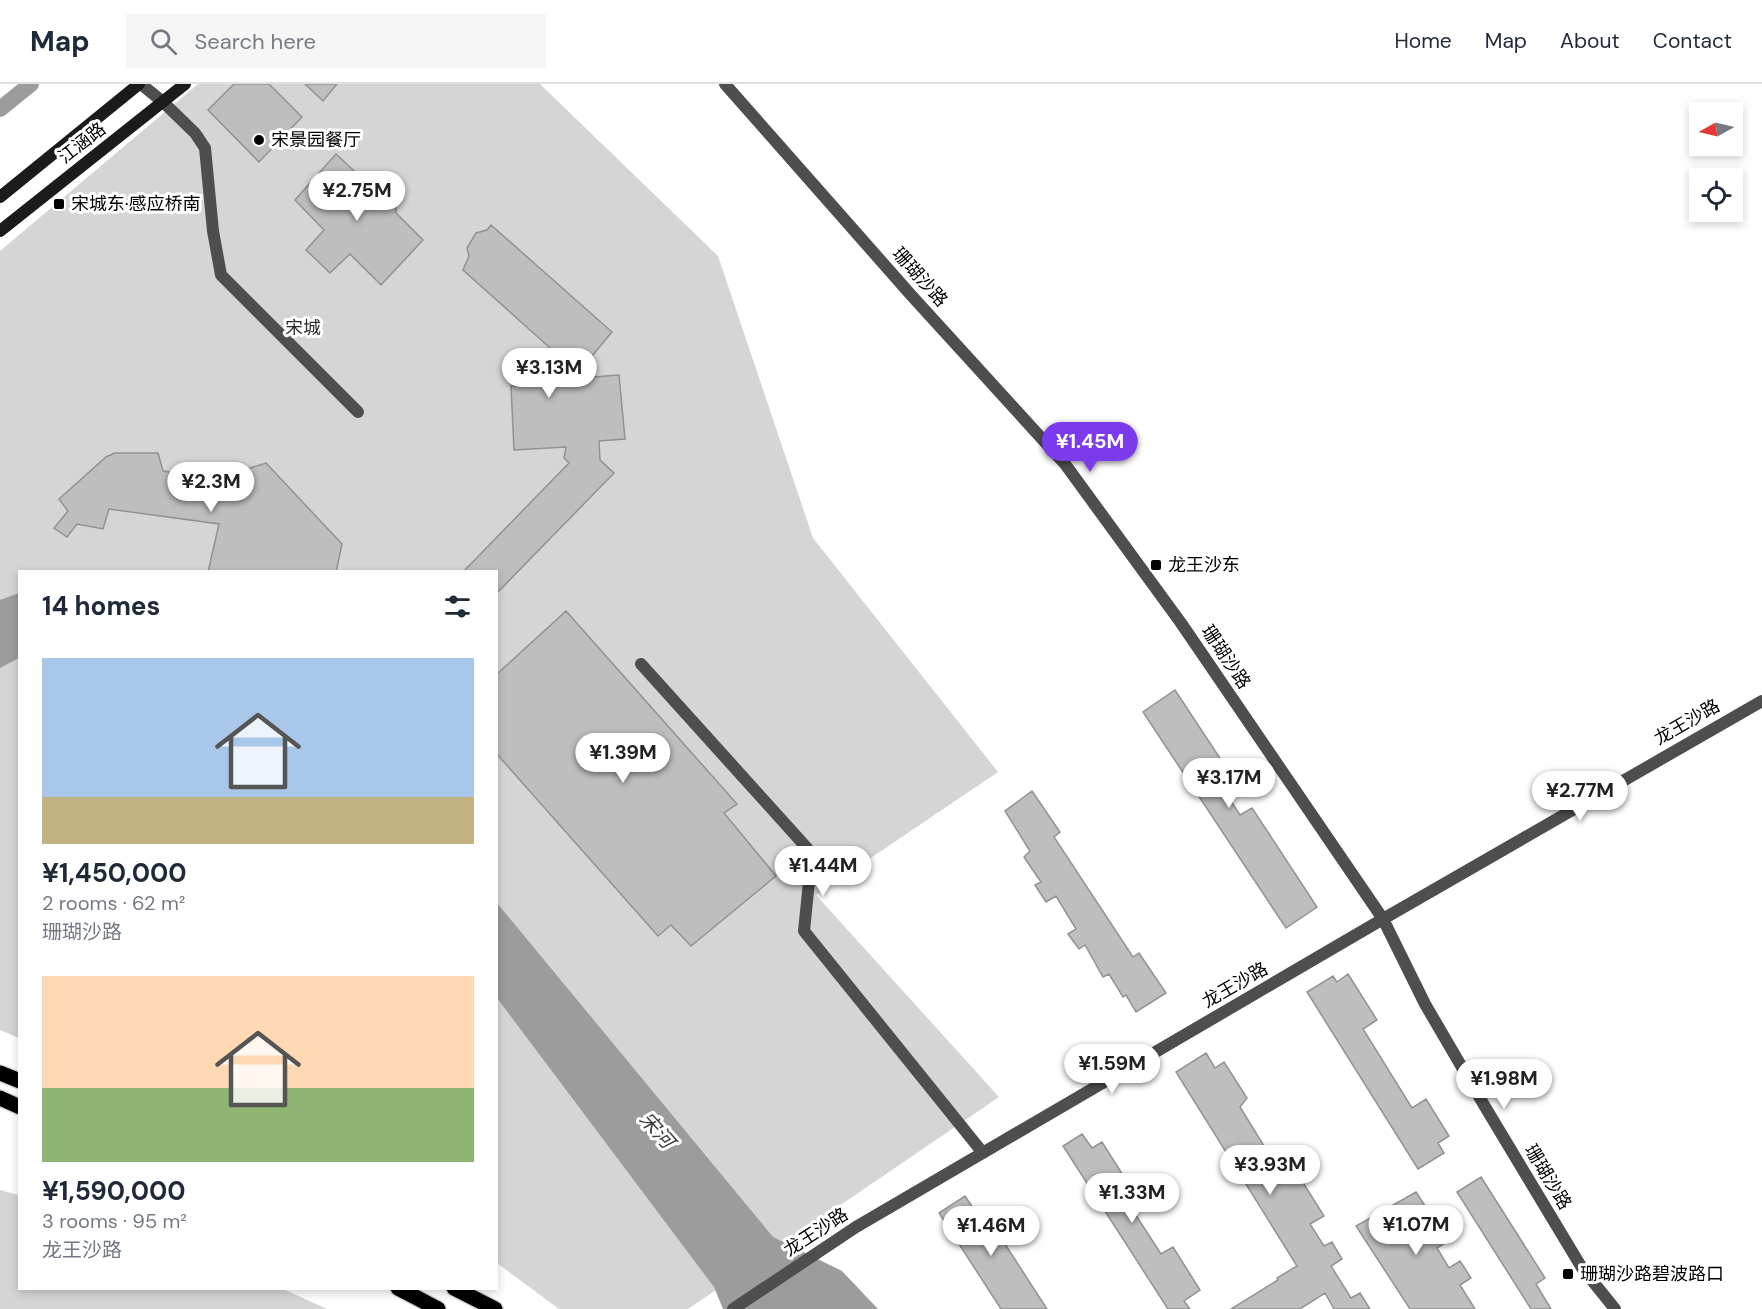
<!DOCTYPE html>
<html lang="en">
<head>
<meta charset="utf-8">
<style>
	:root { --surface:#fff; --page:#f6f6f7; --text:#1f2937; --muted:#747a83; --line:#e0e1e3; --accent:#7c3aed }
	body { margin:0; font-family:"DM Sans","Noto Sans SC",sans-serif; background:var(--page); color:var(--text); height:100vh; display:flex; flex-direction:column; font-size:22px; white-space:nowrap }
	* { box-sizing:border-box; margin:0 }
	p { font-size:20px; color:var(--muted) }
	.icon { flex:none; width:33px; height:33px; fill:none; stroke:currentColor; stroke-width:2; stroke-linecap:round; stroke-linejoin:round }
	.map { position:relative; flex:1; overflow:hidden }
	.drawer { position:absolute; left:18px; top:486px; width:480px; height:720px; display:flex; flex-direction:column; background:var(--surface); border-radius:0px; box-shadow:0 3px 9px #0003 }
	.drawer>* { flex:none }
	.needle { width:39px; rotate:262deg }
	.fabs { position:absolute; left:1689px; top:18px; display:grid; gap:12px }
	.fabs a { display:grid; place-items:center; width:54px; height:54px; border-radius:0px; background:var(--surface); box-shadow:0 3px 9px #0003; font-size:30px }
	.price { position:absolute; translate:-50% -51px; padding:0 14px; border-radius:21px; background:#fff; color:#222; font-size:20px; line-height:39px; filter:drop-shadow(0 2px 3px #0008) }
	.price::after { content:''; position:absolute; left:50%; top:36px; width:18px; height:14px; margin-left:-9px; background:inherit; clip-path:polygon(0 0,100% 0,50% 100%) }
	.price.active { background:var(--accent); color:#fff }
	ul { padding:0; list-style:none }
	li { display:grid; align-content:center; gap:12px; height:318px; padding:0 24px }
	li span { display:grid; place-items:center; height:186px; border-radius:0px; color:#555 }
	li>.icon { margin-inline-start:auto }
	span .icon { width:108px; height:108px; fill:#fffc; stroke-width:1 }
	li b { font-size:26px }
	h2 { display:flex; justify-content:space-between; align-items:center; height:72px; padding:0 24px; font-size:26px }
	header { display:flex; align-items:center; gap:36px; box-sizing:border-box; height:84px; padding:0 30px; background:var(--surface); border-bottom:2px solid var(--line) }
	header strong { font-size:28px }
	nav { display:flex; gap:33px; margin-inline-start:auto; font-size:21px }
	.search { width:420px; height:54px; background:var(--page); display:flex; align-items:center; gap:15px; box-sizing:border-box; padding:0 21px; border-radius:0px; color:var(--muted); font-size:22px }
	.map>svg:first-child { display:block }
</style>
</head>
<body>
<header>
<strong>Map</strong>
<div class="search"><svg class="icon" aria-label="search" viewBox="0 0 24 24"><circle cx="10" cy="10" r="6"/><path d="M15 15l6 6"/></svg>Search here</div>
<nav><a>Home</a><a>Map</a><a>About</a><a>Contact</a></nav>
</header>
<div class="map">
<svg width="1762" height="1225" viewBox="0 0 1762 1225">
	<rect width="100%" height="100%" fill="#fff"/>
	<path fill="#d5d5d5" d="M198,0H540L718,172L813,454L998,688L816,811L999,1013L688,1225H559L497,1179L496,488H20L19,954L0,946V167Z
		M0,1106L19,1111L20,1204L283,1205L327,1225H0Z"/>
	<path fill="#9c9c9c" d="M19,509V574L0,584V516Z
		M497,819L773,1153L842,1187L878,1225H723L714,1203L497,914Z"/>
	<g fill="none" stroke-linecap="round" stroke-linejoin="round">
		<path stroke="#9c9c9c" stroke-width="16" d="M0,25L31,0"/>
	</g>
	<path fill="#bebebe" stroke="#929292" stroke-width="1.5" d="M234,0H269L302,33L259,78L208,26Z
		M305,0H337L323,17Z
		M336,70L368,100L376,97L384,100L392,106L396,113V129L423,156L381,201L350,170L330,189L306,166L324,146L295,116Z
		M491,141L612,248L592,272L593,293L619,291L625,355L599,357L600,376L614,389L496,510V488H463L569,379L564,374L566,363L514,366L511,302L574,299L552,280L559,272L463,186L469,172L467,164L476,149L487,146Z
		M115,369H158L163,387L234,397L237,388L266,379L342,460L336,488H208L219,440L109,425L103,445L77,440L67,453L54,444L68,427L59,415L106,373Z
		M566,527L737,720L724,729L776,792L691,862L671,841L658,852L496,669V591Z
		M1175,606L1233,694L1221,702L1240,731L1252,724L1317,823L1286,844L1143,628Z
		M1032,707L1060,748L1054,753L1133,873L1139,869L1166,909L1136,928L1126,911L1123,913L1109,890L1103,893L1085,861L1079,865L1068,850L1076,845L1056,812L1046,818L1035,801L1041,798L1024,773L1030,767L1005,727Z
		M1348,890L1377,936L1363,945L1412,1024L1426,1015L1449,1052L1438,1059L1444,1069L1418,1085L1307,908L1333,892L1337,898Z
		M1206,969L1215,984L1224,978L1247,1014L1240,1023L1285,1096L1297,1089L1324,1132L1310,1140L1324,1162L1332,1158L1342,1175L1331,1182L1351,1214L1360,1209L1370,1225H1334L1325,1209L1300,1225H1231L1278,1196L1277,1194L1297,1182L1176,988Z
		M1082,1050L1092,1064L1102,1058L1128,1099L1119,1105L1161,1170L1173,1163L1200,1206L1184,1217L1190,1225H1168L1063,1062Z
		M1481,1093L1545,1194L1536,1200L1551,1225H1531L1457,1108Z
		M1416,1108L1448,1157L1437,1164L1449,1184L1460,1177L1471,1194L1460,1201L1475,1225H1410L1356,1142Z
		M965,1112L977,1130L983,1126L1047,1225H1001L939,1129Z"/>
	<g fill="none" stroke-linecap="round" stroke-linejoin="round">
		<defs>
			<path id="primary" d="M0,989L20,997
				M0,1014L20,1023
				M398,1204L438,1225
				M454,1204L495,1225"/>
		</defs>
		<use href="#primary" stroke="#dbdbdb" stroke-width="18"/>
		<path stroke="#4e4e4e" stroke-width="12" d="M141,0L163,18L195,49L205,64L213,147L221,191L358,328
			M641,580L807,764L811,778L804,847L983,1069
			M733,1225L856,1143L1383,835L1762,617"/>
		<path stroke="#4e4e4e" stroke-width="12" d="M725,0L911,211L1065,380L1181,539L1383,835L1425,920L1484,1021L1582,1184L1615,1225"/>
		<path stroke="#1b1b1b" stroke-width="12" d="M0,113L139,0
			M0,147L185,0"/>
		<use href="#primary" stroke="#000" stroke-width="15"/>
	</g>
	<g fill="#000" stroke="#fff" stroke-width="2">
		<circle cx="259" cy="56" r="6"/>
		<rect x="53" y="114" width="12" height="12" rx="3"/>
		<rect x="1150" y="475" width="12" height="12" rx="3"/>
		<rect x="1562" y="1184" width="12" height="12" rx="3"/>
	</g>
	<g text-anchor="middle" stroke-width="6" stroke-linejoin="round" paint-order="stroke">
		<g font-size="18" fill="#000" stroke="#fff" text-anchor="start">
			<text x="271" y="62">宋景园餐厅</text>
			<text x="71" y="126">宋城东·感应桥南</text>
			<text x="1168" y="487">龙王沙东</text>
			<text x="1580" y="1196">珊瑚沙路碧波路口</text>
		</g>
		<g font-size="18" fill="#000" stroke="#fff">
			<text transform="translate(82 59) rotate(-38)" y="6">江涵路</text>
			<text transform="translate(920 193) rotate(48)" y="6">珊瑚沙路</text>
			<text transform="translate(1226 573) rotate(56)" y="6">珊瑚沙路</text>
			<text transform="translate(1687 638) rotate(-30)" y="6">龙王沙路</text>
			<text transform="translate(1235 901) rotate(-30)" y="6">龙王沙路</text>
			<text transform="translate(1548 1093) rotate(59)" y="6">珊瑚沙路</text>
			<text transform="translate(816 1148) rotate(-33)" y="6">龙王沙路</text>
		</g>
		<g font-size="18" fill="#2c2c2c" stroke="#fff">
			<text x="303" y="250">宋城</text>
		</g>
		<g font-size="20" font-style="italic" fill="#3d3d3d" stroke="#fff">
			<text transform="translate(657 1046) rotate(48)" y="7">宋河</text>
		</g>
	</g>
</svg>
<div class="fabs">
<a><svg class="needle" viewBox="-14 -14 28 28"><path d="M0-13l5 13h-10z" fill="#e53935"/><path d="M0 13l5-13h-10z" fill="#747a83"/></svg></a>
<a><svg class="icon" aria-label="locate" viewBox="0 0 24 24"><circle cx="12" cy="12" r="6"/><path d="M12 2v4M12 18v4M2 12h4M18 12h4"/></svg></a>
</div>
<b class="price" style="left:357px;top:138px">¥2.75M</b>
<b class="price" style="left:549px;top:315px">¥3.13M</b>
<b class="price active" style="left:1090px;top:389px">¥1.45M</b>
<b class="price" style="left:211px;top:429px">¥2.3M</b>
<b class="price" style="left:623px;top:700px">¥1.39M</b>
<b class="price" style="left:1229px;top:725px">¥3.17M</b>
<b class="price" style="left:1580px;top:738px">¥2.77M</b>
<b class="price" style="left:823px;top:813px">¥1.44M</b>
<b class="price" style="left:1112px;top:1011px">¥1.59M</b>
<b class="price" style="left:1504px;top:1026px">¥1.98M</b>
<b class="price" style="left:1270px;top:1112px">¥3.93M</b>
<b class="price" style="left:1132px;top:1140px">¥1.33M</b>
<b class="price" style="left:1416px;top:1172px">¥1.07M</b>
<b class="price" style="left:991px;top:1173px">¥1.46M</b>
<section class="drawer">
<h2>14 homes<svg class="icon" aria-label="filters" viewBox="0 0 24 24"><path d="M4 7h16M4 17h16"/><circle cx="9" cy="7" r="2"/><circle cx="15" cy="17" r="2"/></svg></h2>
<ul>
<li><span style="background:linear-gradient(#a9c7e8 75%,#c2b280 0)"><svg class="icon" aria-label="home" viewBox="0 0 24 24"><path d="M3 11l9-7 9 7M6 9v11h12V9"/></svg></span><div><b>¥1,450,000</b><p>2 rooms · 62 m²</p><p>珊瑚沙路</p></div></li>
<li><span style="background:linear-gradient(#ffd9b3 60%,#8fb573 0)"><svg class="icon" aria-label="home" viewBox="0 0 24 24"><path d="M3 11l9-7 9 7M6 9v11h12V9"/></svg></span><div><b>¥1,590,000</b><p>3 rooms · 95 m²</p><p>龙王沙路</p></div></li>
</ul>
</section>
</div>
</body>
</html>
